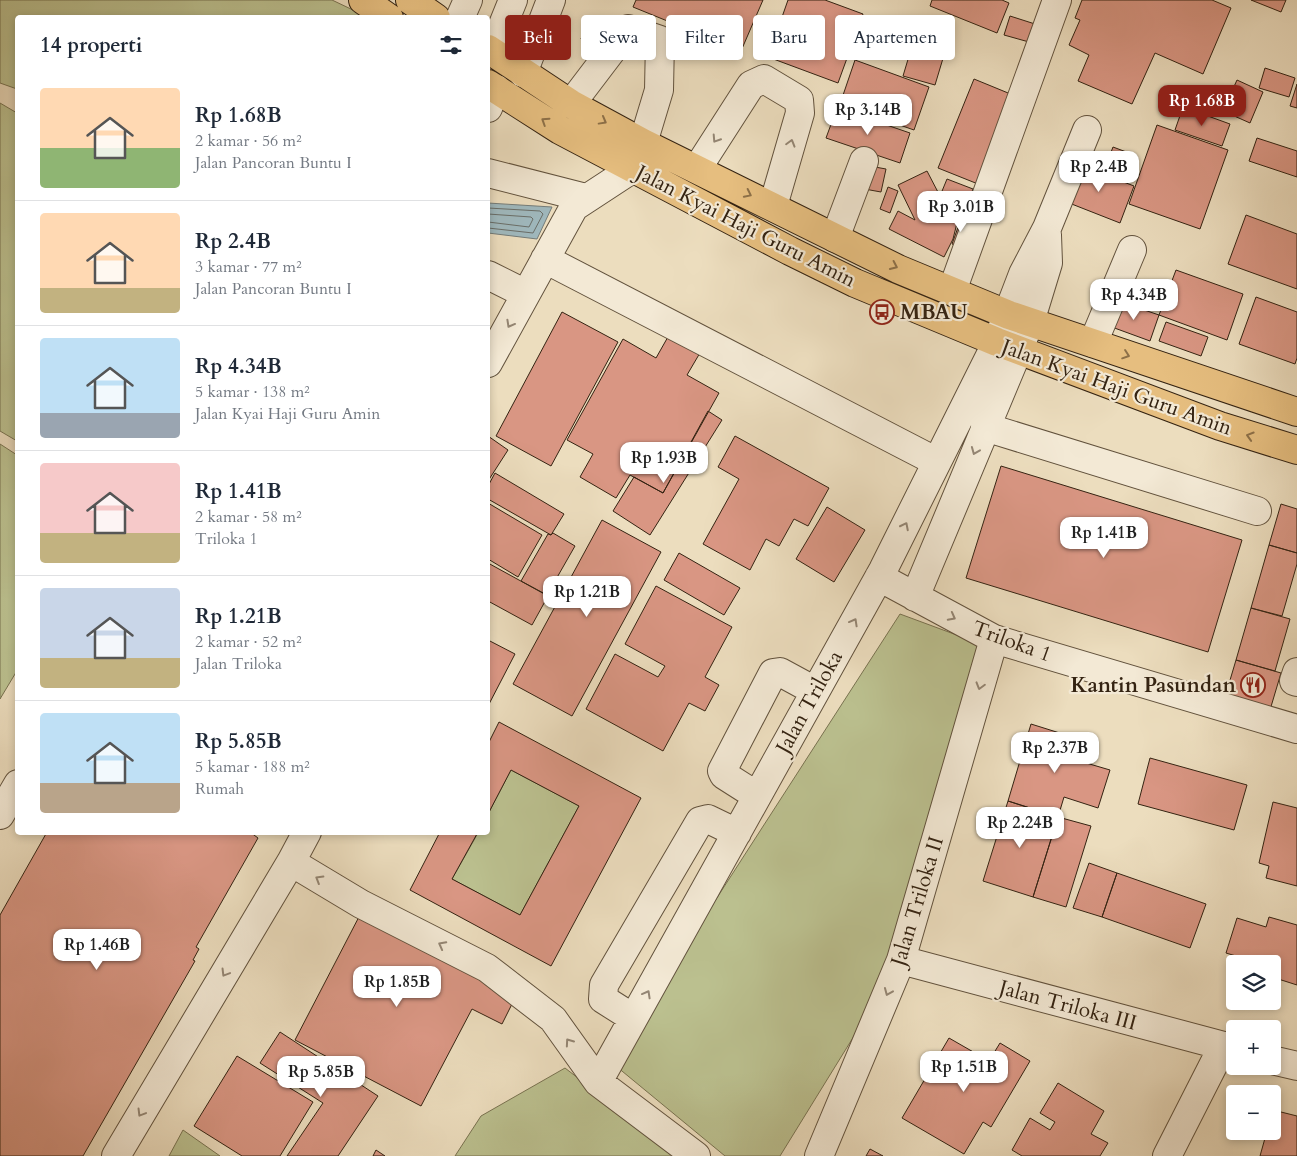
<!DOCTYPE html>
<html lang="id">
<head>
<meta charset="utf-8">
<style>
	:root { --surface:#fff; --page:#f2f2f3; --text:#1f2937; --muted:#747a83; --line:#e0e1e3; --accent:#8f2418 }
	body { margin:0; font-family:Cardo,serif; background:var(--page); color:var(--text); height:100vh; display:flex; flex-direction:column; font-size:19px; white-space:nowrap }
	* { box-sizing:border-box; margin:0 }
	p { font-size:16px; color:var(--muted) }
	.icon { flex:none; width:28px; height:28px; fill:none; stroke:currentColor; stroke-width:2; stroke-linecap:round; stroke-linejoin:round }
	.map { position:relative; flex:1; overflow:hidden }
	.side { position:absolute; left:15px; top:15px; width:475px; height:820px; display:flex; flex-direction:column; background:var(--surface); border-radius:5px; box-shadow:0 2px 8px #0003 }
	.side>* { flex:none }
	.guide { position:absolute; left:505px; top:15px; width:475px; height:45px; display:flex; gap:10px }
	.tools { position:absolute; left:1226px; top:955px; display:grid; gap:10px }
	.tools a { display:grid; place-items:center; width:55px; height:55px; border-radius:5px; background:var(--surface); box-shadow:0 2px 8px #0003; font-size:25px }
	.price { position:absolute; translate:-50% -42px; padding:0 11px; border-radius:10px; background:#fff; color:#222; font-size:16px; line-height:32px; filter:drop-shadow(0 1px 2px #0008) }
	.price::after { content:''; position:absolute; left:50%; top:30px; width:15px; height:11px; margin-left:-8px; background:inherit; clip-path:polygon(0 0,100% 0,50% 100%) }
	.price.selected { background:var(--accent); color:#fff }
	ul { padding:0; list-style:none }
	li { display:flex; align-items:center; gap:15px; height:125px; padding:0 25px }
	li+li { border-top:1px solid var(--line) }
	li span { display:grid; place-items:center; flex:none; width:140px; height:100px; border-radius:5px; color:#555 }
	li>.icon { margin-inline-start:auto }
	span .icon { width:60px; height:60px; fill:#fffc; stroke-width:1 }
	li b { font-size:21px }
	h2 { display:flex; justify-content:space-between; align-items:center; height:60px; padding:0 25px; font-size:21px }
	.pill { padding:0 18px; border-radius:5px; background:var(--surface); box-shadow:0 2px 8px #0003; font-size:18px; line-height:45px }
	.pill.selected { background:var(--accent); color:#fff }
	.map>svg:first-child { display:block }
</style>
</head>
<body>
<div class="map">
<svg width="1297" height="1156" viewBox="0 0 1297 1156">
	<rect width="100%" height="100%" fill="#ecddbe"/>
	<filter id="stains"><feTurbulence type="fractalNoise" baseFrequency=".004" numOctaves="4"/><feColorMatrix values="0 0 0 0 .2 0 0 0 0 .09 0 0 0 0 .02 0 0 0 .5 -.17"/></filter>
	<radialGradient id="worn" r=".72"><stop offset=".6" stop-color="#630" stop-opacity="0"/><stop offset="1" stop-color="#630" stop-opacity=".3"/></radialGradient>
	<path fill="#bbc08f" stroke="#787250" d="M0,0H332L353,10L363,17L18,18L17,89L0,83Z
		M0,103L17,113V441L0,431Z
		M0,444L17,455L18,669L0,699Z
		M900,614L981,644L928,916L780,1156H725L611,1062Z
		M511,770L579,806L520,915L452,879L478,833L488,832V814Z
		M565,1068L679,1156H455L481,1116Z
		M183,1130L220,1156H169Z"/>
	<path fill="#9fb8bd" stroke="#747c79" d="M488,203L552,207L537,239L488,233Z"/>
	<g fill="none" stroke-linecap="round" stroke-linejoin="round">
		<path stroke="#6a6e68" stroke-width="1" d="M488,208L540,211L543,214L533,233L488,228
			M488,214L531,217L533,219L529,227L488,222"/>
	</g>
	<path fill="#d99683" stroke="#342312" d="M636,0H763L741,51L633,7Z
		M788,0H825L863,14L838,83L768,57Z
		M932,0H1002L1009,3L997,33L930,6Z
		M1082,0H1212L1231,8L1203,74L1155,53L1132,104L1078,81L1089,55L1069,45L1080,20L1075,18Z
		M1251,0H1286L1281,12Z
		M1010,16L1035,24L1029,42L1004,35Z
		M586,24L605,32L599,46L581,39Z
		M929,38L953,47L950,57L925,46Z
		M912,46L944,55L935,85L903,76Z
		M855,60L929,87L914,130L840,104Z
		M1265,68L1295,78L1289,97L1259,88Z
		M974,79L1013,95L978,184L938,168Z
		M1237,80L1263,92L1250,123L1223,111Z
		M1297,84V108L1290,106Z
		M1183,107L1230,124L1222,146L1175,130Z
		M837,108L910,133L900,163L826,138Z
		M1157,125L1228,150L1200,229L1129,204Z
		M1257,138L1297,151V177L1249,161Z
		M1113,147L1137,156L1127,182L1103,173Z
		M1077,164L1134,186L1120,223L1064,201Z
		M864,165L886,169L881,192L859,188Z
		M927,171L940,196L947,179L973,189L963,215L947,208L949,212L959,215L953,239L944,257L889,229L898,211L915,220L898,185Z
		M888,187L898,191L890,213L880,209Z
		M1246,215L1297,234V289L1228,264Z
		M961,219L971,223L961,247L952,244Z
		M1176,270L1243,294L1227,340L1159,315Z
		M1256,297L1297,312V358L1295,364L1239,344Z
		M1118,301L1159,315L1150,341L1109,326Z
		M562,312L618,342L551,466L496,436Z
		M1166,322L1208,337L1201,356L1159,341Z
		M673,328L704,346L687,375L719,393L663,493L630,475L616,498L580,477L593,454L567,440L623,339L656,358Z
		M708,411L722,420L650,535L613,511L634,477L663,493Z
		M488,436L508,450L488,481Z
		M735,436L829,488L808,526L794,519L779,546L766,539L750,570L703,544L739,479L718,467Z
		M1001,466L1242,540L1208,652L966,578Z
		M495,473L564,514L551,535L488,499V486Z
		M488,503L542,535L518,577L488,559Z
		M1281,504L1297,509V553L1269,545Z
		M827,507L865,530L834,582L796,559Z
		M602,520L661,552L572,716L513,684Z
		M553,533L575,546L547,595L521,581L548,534L551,535Z
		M1269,545L1297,553V564L1282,616L1251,608Z
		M679,553L740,588L724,615L664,580Z
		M488,563L548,596L532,625L488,601Z
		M656,586L732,627L705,677L719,685L705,711L689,703L663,751L586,709L615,654L658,677L665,666L625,644Z
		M1251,608L1290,619L1275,671L1236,660Z
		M488,640L515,654L488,706Z
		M1236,660L1281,673L1270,710L1225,697Z
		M499,722L641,798L551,966L410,890L440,832H478L452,879L520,915L579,806L511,770L488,814V744Z
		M1031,724L1082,740L1076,760L1110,770L1098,808L1064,797L1058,817L1008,801Z
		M1150,758L1247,785L1234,830L1138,804Z
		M1008,801L1058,817L1033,897L983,881Z
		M1273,802L1297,808V886L1266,878L1269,866L1259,863Z
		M1058,817L1091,826L1066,907L1033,897Z
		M47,832H250L258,838L196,947L199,949L193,960L195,961L83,1156H0V915Z
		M1089,863L1117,873L1102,917L1073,908Z
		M1117,873L1206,904L1190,948L1102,917Z
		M362,911L517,994L502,1024L472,1009L421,1106L295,1040Z
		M1269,917L1297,925V985L1272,977V964H1255L1256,962L1226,953L1237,918L1266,927Z
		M280,1032L378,1096L338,1156H287L323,1103L260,1063Z
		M949,1038L989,1061L1000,1043L1030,1061L991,1127L983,1122L964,1154L902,1118Z
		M237,1056L313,1102L280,1156H242L194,1126Z
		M1058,1083L1104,1111L1091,1134L1108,1143L1100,1156H1022L1012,1150L1030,1118L1050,1130L1055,1122L1040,1113Z
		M1273,1110L1297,1116V1156H1260L1267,1131H1272Z
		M870,1149L883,1156H866Z
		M376,1150L385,1156H373Z"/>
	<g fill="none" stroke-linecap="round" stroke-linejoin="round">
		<defs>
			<path id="minor" d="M460,18L468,0
				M492,52L513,0
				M523,73L551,0
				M571,104L628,29L660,40L659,90L643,143
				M488,108L496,89
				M697,169L751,85L764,79L799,100L800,113L773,206
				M488,173L586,198
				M835,238L864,161
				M545,259L937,462
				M488,275L526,294
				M952,291L1057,0
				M1093,343L1132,250
				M488,363L574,207L632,169
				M985,427L1257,511
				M879,577L994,639L1297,729
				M915,597L1030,322L1048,263L1047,235
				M1297,672L1294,681L1297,682
				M757,796L724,775L722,771L773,673L780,672L815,691
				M0,815L18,784
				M291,862L307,832
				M901,960L1235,1049
				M633,1018L603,999L604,985L700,821L708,819L737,833
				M1272,1060L1297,1066
				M598,1082L883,570L997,342L1023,274L1047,228L1087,130
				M116,1156L291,862L361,904L487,968L553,1019L598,1082L696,1156
				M819,1156L901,960L994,639
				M1167,1156L1223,1046"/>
			<path id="major" d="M363,0L389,18
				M410,0L436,18
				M488,49L571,104L643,143L898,269L1009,315L1297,412
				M488,84L560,130L790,251L855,283L997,342L1220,426L1297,450"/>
		</defs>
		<use href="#minor" stroke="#62523d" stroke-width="30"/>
		<use href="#major" stroke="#342312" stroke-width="30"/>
		<use href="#minor" stroke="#f3e9d5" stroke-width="28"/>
		<use href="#major" stroke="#e6be7f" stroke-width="28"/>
	</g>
	<defs><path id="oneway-chevron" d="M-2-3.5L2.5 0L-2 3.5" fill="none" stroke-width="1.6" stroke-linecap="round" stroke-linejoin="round" transform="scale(1.25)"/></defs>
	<g stroke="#8d7048">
		<use href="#oneway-chevron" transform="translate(545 121) rotate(-147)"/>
		<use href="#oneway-chevron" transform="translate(603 121) rotate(29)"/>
		<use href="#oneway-chevron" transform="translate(748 194) rotate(26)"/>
		<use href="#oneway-chevron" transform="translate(894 266) rotate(25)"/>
		<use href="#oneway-chevron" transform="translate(1126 355) rotate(19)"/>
		<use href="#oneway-chevron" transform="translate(1250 436) rotate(-163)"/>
	</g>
	<g stroke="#948674">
		<use href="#oneway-chevron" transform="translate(716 139) rotate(123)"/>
		<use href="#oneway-chevron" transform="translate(791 143) rotate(-74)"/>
		<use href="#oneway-chevron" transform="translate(510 324) rotate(119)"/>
		<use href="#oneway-chevron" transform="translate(975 451) rotate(112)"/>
		<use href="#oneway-chevron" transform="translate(905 526) rotate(-63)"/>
		<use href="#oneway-chevron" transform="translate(952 617) rotate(28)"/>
		<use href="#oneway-chevron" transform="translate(854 622) rotate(-61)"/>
		<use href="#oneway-chevron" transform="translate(980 686) rotate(106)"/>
		<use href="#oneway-chevron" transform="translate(319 879) rotate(-149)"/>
		<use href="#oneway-chevron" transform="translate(442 945) rotate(-152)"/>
		<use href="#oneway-chevron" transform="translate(225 973) rotate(121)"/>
		<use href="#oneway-chevron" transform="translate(888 992) rotate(113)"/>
		<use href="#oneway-chevron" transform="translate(647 994) rotate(-61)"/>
		<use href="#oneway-chevron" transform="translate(569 1042) rotate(-125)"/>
		<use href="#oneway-chevron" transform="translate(141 1113) rotate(121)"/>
	</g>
	<defs>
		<symbol id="bus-ring" viewBox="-11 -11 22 22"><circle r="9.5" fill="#f3e9d5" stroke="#8f2418" stroke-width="1.5"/><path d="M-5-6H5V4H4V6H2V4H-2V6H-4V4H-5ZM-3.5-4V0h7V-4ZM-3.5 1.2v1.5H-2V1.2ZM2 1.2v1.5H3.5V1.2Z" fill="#8f2418"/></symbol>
		<symbol id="restaurant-ring" viewBox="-11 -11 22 22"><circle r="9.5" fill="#f3e9d5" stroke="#8f2418" stroke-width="1.5"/><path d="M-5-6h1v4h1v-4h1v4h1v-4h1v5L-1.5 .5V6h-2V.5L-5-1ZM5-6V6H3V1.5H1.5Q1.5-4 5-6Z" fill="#8f2418"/></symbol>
	</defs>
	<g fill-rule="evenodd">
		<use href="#bus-ring" x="868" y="298" width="28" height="28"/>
		<use href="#restaurant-ring" x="1239" y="671" width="28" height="28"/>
	</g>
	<g text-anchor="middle" stroke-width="4.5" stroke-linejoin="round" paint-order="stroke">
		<g font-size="21" fill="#342312" stroke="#f3e9d5">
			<text transform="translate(746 226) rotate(27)" y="7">Jalan Kyai Haji Guru Amin</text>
			<text transform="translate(1117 387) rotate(20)" y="7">Jalan Kyai Haji Guru Amin</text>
			<text transform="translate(1012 641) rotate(20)" y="7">Triloka 1</text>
			<text transform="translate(809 702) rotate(-61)" y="7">Jalan Triloka</text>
			<text transform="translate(917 901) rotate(-73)" y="7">Jalan Triloka II</text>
			<text transform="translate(1068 1005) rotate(15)" y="7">Jalan Triloka III</text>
		</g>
		<g font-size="21" font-weight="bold" fill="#342312" stroke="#f3e9d5" text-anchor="start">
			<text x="900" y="319">MBAU</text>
			<text x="1236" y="692" text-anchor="end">Kantin Pasundan</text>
		</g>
	</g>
	<rect width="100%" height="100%" filter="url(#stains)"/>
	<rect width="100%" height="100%" fill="url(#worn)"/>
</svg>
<div class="tools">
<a><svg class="icon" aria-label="layers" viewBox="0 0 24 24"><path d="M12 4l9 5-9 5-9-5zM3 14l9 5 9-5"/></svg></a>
<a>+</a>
<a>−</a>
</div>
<b class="price selected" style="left:1202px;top:127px">Rp 1.68B</b>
<b class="price" style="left:868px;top:136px">Rp 3.14B</b>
<b class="price" style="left:1099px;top:193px">Rp 2.4B</b>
<b class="price" style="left:961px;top:233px">Rp 3.01B</b>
<b class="price" style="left:1134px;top:321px">Rp 4.34B</b>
<b class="price" style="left:664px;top:484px">Rp 1.93B</b>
<b class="price" style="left:1104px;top:559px">Rp 1.41B</b>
<b class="price" style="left:587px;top:618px">Rp 1.21B</b>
<b class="price" style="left:1055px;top:774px">Rp 2.37B</b>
<b class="price" style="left:1020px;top:849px">Rp 2.24B</b>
<b class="price" style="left:97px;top:971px">Rp 1.46B</b>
<b class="price" style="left:397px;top:1008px">Rp 1.85B</b>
<b class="price" style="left:964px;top:1093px">Rp 1.51B</b>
<b class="price" style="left:321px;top:1098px">Rp 5.85B</b>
<div class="guide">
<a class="pill selected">Beli</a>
<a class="pill">Sewa</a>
<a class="pill">Filter</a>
<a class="pill">Baru</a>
<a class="pill">Apartemen</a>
</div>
<section class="side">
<h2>14 properti<svg class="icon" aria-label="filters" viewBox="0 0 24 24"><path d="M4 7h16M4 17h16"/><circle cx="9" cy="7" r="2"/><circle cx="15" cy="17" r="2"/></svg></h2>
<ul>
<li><span style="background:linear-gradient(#ffd9b3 60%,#8fb573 0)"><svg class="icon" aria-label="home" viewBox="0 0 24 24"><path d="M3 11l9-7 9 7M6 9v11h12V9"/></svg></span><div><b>Rp 1.68B</b><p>2 kamar · 56 m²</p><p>Jalan Pancoran Buntu I</p></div></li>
<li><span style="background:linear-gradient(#ffd9b3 75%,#c2b280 0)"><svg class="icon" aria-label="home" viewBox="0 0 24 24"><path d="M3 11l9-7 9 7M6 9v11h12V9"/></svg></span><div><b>Rp 2.4B</b><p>3 kamar · 77 m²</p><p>Jalan Pancoran Buntu I</p></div></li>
<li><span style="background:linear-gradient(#bfe0f5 75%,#9aa5b1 0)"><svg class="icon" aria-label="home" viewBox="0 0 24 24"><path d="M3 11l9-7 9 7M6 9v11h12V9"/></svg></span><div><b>Rp 4.34B</b><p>5 kamar · 138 m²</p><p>Jalan Kyai Haji Guru Amin</p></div></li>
<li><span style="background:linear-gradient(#f6c9c9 70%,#c2b280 0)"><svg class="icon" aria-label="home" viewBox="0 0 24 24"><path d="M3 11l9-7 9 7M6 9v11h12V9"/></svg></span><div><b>Rp 1.41B</b><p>2 kamar · 58 m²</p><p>Triloka 1</p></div></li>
<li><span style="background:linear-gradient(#c9d6e8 70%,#c2b280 0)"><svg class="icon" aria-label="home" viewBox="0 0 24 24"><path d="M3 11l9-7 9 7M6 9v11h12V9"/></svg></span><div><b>Rp 1.21B</b><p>2 kamar · 52 m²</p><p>Jalan Triloka</p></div></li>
<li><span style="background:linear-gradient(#bfe0f5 70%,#b9a48a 0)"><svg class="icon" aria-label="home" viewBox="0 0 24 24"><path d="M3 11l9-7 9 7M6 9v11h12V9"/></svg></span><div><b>Rp 5.85B</b><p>5 kamar · 188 m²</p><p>Rumah</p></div></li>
</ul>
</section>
</div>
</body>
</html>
